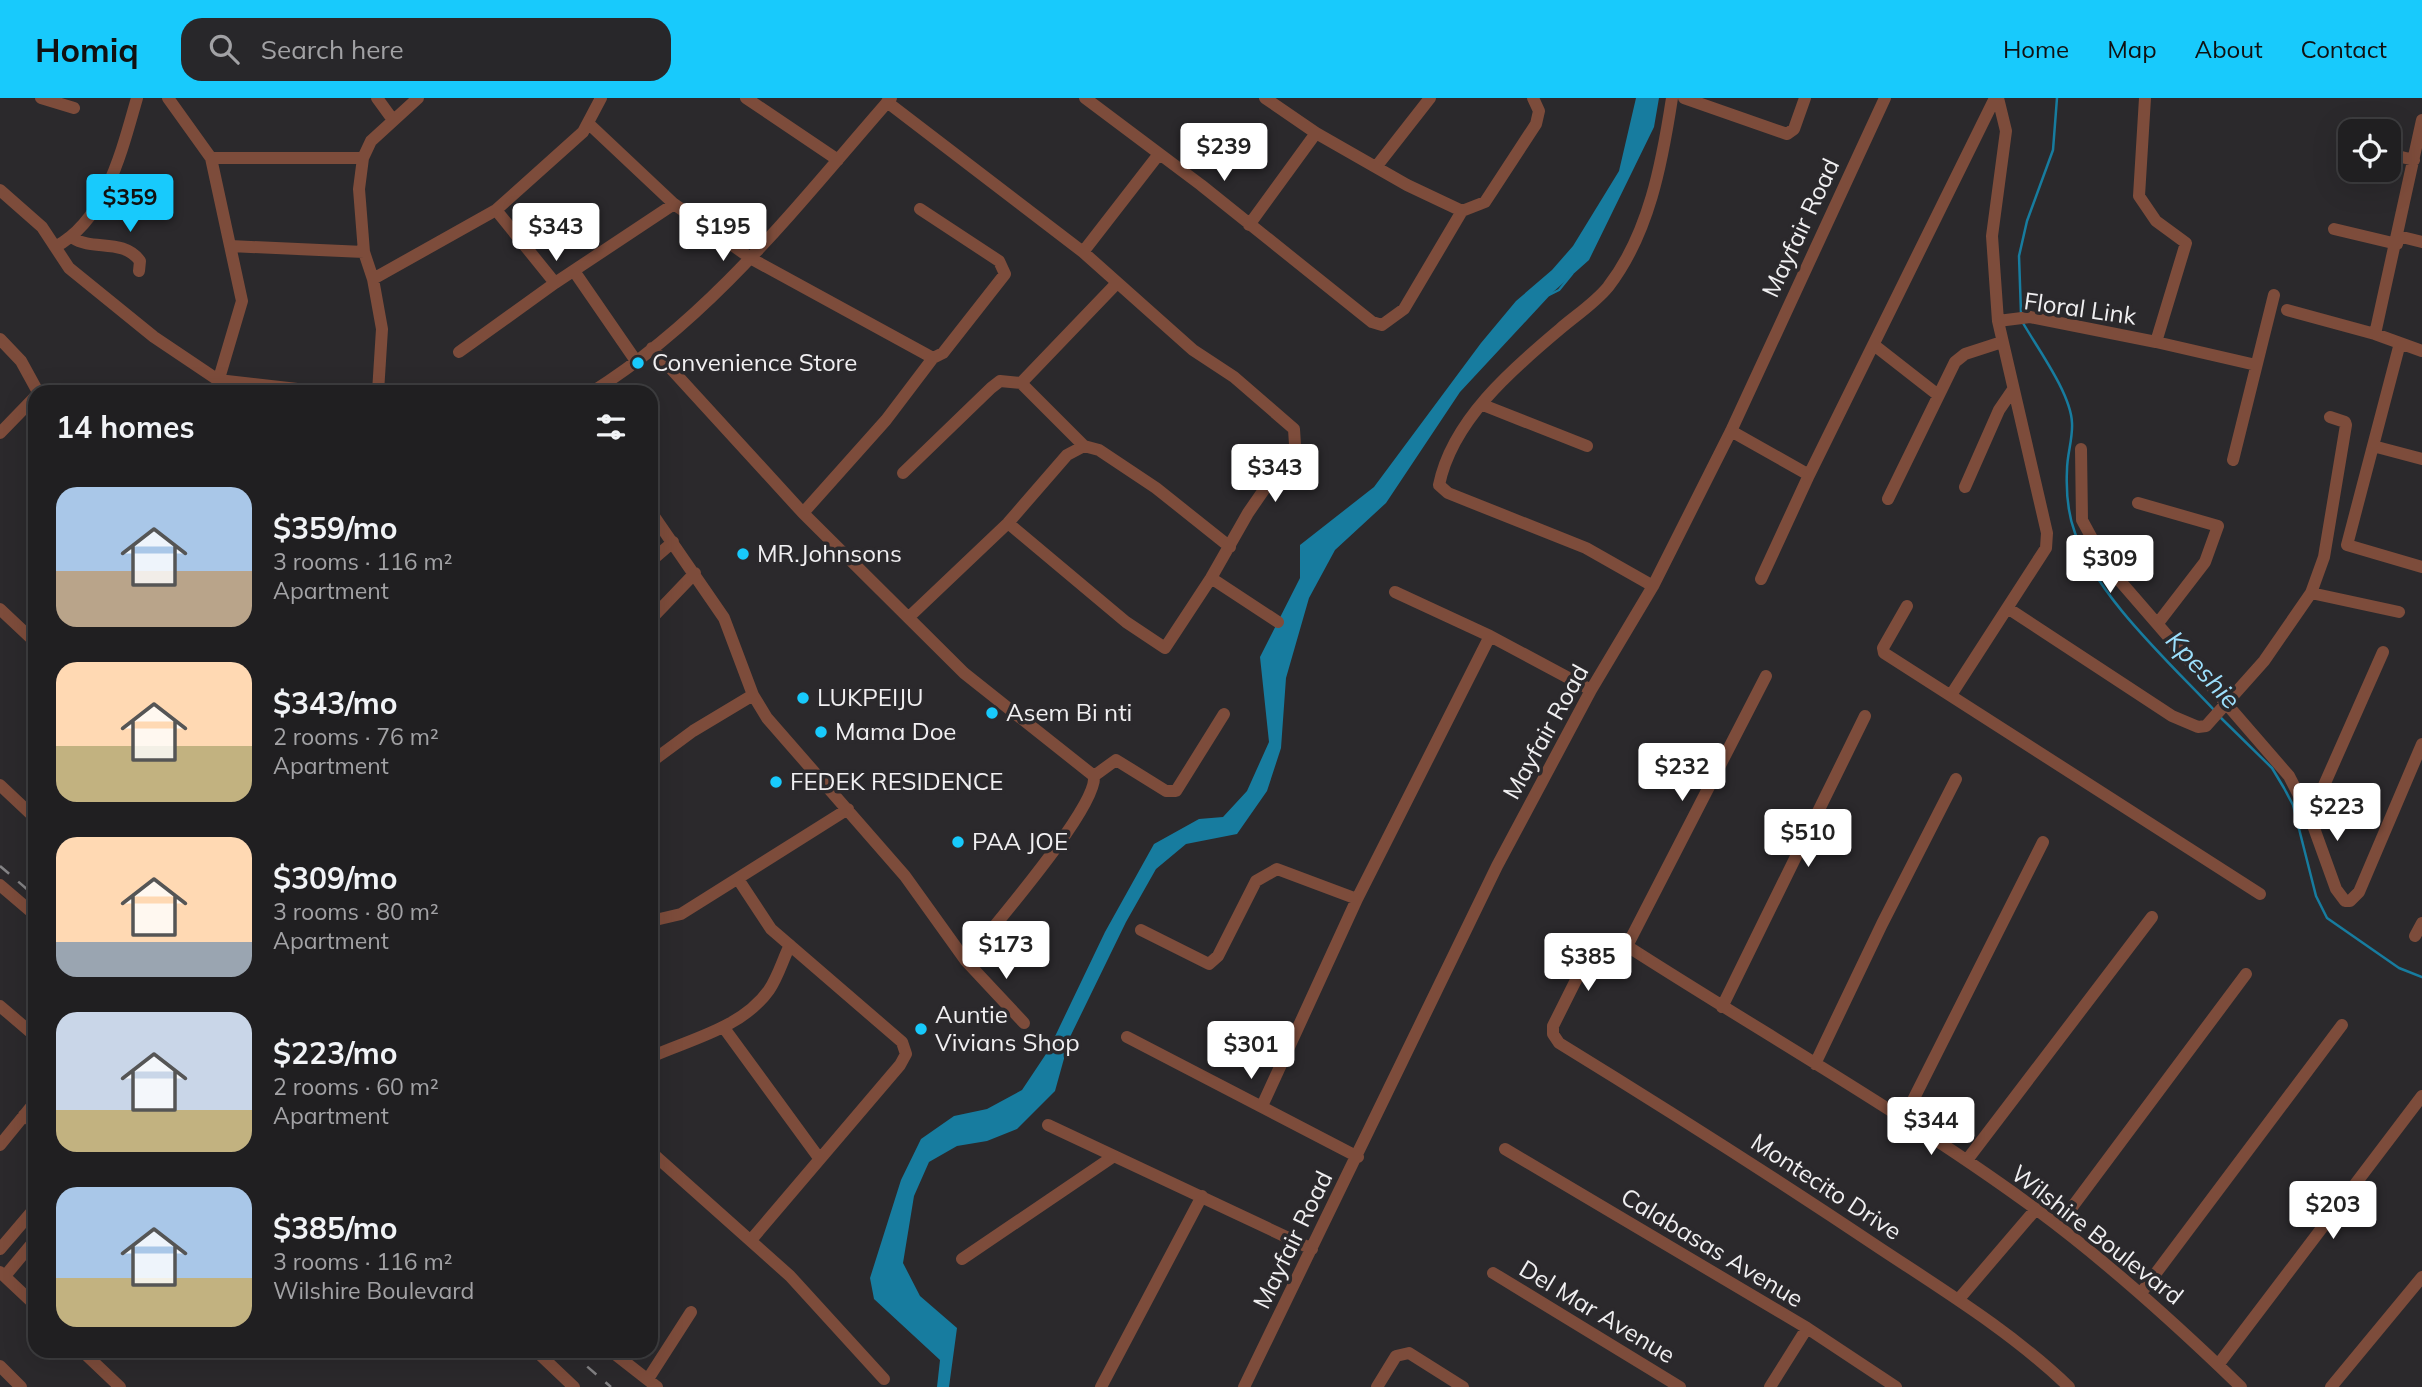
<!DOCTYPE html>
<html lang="en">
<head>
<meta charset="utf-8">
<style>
	:root { --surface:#201f21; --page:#28272a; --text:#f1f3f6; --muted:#a2a2a5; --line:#3d3d3f; --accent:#18cafc }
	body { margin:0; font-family:Mulish,sans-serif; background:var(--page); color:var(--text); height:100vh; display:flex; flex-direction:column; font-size:26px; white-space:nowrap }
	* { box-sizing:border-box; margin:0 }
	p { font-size:23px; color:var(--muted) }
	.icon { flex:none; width:38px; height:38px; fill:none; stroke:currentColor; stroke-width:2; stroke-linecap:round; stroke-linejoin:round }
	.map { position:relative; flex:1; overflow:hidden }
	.sheet { position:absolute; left:28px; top:287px; width:630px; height:973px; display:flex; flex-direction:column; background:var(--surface); border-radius:21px; box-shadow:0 7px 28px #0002,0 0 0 2px var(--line) }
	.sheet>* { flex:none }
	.buttons { position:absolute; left:2338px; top:21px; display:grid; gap:14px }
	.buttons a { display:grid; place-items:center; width:63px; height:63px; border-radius:14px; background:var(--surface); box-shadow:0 7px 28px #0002,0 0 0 2px var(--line); font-size:35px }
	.price { position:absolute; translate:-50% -60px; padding:0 16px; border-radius:7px; background:#fff; color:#222; font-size:23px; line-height:46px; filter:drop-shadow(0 2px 4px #0008) }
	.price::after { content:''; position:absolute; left:50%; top:42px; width:21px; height:16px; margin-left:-10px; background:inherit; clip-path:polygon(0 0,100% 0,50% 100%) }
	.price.on { background:var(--accent); color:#111 }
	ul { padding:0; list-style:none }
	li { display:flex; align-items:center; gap:21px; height:175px; padding:0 28px }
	li span { display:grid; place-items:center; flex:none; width:196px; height:140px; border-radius:21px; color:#555 }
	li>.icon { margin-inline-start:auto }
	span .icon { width:84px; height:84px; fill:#fffc; stroke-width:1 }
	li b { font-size:30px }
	h2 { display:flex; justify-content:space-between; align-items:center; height:84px; padding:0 28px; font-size:30px }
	header { display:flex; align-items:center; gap:42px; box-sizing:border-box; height:98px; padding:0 35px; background:var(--accent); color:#111 }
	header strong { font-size:33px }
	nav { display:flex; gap:38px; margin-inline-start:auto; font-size:24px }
	.search { width:490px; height:63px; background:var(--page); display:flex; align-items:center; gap:18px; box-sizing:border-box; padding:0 24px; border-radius:21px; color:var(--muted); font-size:26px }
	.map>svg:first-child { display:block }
</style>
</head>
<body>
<header>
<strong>Homiq</strong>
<div class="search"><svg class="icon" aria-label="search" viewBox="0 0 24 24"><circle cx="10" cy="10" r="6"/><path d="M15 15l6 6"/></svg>Search here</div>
<nav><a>Home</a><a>Map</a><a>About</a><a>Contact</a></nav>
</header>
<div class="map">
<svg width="2422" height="1289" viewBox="0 0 2422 1289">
	<rect width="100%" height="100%" fill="#2b292c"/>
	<path fill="#177c9f" d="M1636,0H1659L1654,29L1589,162L1552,195L1460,294L1386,405L1335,452L1309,500L1286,580L1281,650L1267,693L1237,736L1186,746L1156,771L1126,824L1070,939L1055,993L1017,1031L987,1043L957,1048L929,1064L914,1098L903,1165L920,1198L957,1230L949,1289H937L940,1262L874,1201L870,1180L901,1082L921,1041L954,1018L987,1011L1022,992L1048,953L1105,834L1154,746L1199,721L1223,719L1247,693L1269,644L1260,559L1300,480V447L1374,389L1481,245L1516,203L1552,172L1573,148L1619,73Z"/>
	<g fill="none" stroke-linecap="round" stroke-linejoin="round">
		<path stroke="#177c9f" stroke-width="2.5" d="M1549,197L1559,192L1572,176
			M2021,215L2019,158L2027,123L2053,52L2057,0
			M2023,225C2038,251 2071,296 2072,325C2073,341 2067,356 2067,372C2066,392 2068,416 2075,435C2095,497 2170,565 2215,613
			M2219,618L2272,670L2284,690L2293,707L2316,798L2327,820L2399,870L2422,879"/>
		<path stroke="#7d4c3b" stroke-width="12" d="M41,0L74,10
			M168,0L211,60H363L371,43L418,0
			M377,0L393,22
			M746,0L838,62
			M1085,0L1201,87L1372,224L1382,227L1404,211L1462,113
			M1265,0L1316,35L1407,87L1462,113L1485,104L1536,26L1539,13L1533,0
			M1684,0L1787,36L1794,31L1805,0
			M2145,0L2139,98L2156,123L2186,145L2156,244L2256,267
			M887,4L1083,154L1193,252L1234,279L1294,331L1295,347L1248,415L1211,480L1165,550L1126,524L1008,425
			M589,26L674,106L752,161L933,260L943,255L1005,176L999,163L920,111
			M2389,56L2414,62
			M211,60L242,203L215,294
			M363,60L359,91L364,154L373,181L382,231L378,294
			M1376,69L1430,0
			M0,92L42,129L69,170L154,239L218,282L306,292
			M496,112L555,185
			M1249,127L1316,35
			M2334,131L2397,146
			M2398,138L2422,144
			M73,140C93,153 123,140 140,163L139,173
			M230,148L364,154
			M55,149C106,122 122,52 137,0
			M1083,154L1159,56
			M574,173L636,263
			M373,181L496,112L583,34L601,0
			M2287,212L2375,236L2422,253
			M1998,223L2030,219L2156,244
			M2375,236L2422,22
			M0,241L21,263L38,294
			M2400,245L2347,447L2422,469
			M1874,247L1938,297
			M652,250L803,415L964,575L1094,678
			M459,254L555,185L674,106
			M1021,285L1116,186
			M592,294C712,219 799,105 891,0
			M1483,307L1587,348
			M1731,333L1809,377
			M0,335L35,299
			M2373,348L2422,361
			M2081,351L2082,422L2107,468L2289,678L2310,719L2336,791L2345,803H2350L2359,794L2422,646
			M2233,362L2274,197
			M903,375L991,290L1000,283L1021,285L1084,348L1099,352L1156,390L1230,449
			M1965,389L1999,312L2012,293
			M1888,401L1955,264L1965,256L2002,244
			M2138,405L2218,428L2205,464L2158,525
			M651,414L724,520L753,597L767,620L905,778L966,863C990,832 1098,709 1094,678
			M803,415L886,322L933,260
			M651,463L673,444
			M1211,480L1278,524
			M1761,481L1809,377L1995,0
			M1653,488L1586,450L1448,395L1439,387C1452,323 1511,272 1560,231C1575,218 1595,205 1608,189C1649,136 1662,65 1672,0
			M1395,494L1490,538L1591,592
			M2311,495L2399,514
			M1907,508L1883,550L1884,555L2260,796
			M0,511L35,544
			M2009,511L2172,618L2198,629L2206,628L2264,563L2311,495L2324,459L2346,327L2345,324L2330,319
			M909,519L1008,425L1067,357L1084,348
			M651,521L695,475
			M1951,597L2046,450L2047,435L1998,223L1992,138L2006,33L1998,0
			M651,664L693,633L753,597
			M1094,678L1116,662L1166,693H1176L1224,616
			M0,687L35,720
			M2310,719L2383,554
			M738,781L771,831L902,944L906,956L900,967L751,1142
			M0,787L35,817
			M651,823L681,816L848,711
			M1141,832L1209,866L1218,858L1256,783L1277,771L1357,801
			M2415,838L2422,825
			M1627,848L1766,578
			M966,863L1024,925
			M0,908L35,938
			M1722,909L1865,618
			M724,930L819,1060
			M1127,939L1358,1059
			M651,959C691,941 742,930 769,892C778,879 783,861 790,847
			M1815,966L1882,826L1956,681
			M1262,1008L1357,801L1490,538
			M24,1017L35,1026
			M1903,1022L2043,744
			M1048,1027L1312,1151
			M0,1047L35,1004
			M1505,1051L1807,1230L1896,1289
			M651,1054L790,1178L884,1281
			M1967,1062L2152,819
			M2058,1128L2246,876
			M0,1151L35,1110
			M962,1161L1114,1058
			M0,1174L35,1207
			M1493,1175L1680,1289
			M5,1178L35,1142
			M2141,1195L2342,927
			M1958,1202L2036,1111
			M82,1253L120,1289
			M536,1253L574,1289
			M611,1253L657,1289
			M2218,1267L2422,998
			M0,1268L21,1289
			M648,1281L691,1214
			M1101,1289L1202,1098
			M1244,1289L1497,768L1591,592L1653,488L1731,333L1885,0
			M1377,1289L1396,1258L1409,1255L1463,1289
			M1770,1289L1807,1230
			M2069,1289C2013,1235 1946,1194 1881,1151C1775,1080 1668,1012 1559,945L1553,936V928L1594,846L1608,842L1627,848C1764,936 1906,1016 2037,1112C2110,1166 2176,1226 2241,1289
			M2331,1289L2422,1179"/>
		<path stroke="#848385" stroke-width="2.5" stroke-dasharray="12 12" stroke-linecap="butt" d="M0,768L35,798
			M569,1253L611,1289"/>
	</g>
	<g fill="#18cafc" stroke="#2b292c" stroke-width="2.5">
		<circle cx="638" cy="265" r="7"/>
		<circle cx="743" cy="456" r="7"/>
		<circle cx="803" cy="600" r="7"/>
		<circle cx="992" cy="615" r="7"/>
		<circle cx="821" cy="634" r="7"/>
		<circle cx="776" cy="684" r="7"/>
		<circle cx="958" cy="744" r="7"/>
		<circle cx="921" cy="931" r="7"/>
	</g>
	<g text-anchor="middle" stroke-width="7" stroke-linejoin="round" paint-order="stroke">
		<g font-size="24" fill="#f0eff1" stroke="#2b292c">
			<text transform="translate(1801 130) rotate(-65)" y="8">Mayfair Road</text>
			<text transform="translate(2080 211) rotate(8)" y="8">Floral Link</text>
			<text transform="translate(1546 634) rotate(-61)" y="8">Mayfair Road</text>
			<text transform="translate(1826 1089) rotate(33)" y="8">Montecito Drive</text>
			<text transform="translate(2097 1137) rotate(38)" y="8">Wilshire Boulevard</text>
			<text transform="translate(1293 1142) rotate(-64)" y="8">Mayfair Road</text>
			<text transform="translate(1712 1150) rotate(31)" y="8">Calabasas Avenue</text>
			<text transform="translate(1597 1214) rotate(31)" y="8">Del Mar Avenue</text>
		</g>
		<g font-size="24" fill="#f0eff1" stroke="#2b292c" text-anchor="start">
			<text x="652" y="273">Convenience Store</text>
			<text x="757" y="464">MR.Johnsons</text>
			<text x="817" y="608">LUKPEIJU</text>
			<text x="1006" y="623">Asem Bi nti</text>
			<text x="835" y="642">Mama Doe</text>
			<text x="790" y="692">FEDEK RESIDENCE</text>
			<text x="972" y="752">PAA JOE</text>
			<text x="935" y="925">Auntie<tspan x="935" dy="28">Vivians Shop</tspan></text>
		</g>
		<g font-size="26" font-style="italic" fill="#9cdffc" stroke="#2b292c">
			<text transform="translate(2203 572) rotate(47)" y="9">Kpeshie</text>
		</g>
	</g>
</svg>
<div class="buttons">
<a><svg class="icon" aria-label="locate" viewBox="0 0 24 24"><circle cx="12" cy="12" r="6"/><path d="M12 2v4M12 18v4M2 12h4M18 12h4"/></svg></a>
</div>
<b class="price" style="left:1224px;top:85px">$239</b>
<b class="price on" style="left:130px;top:136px">$359</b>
<b class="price" style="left:556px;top:165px">$343</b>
<b class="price" style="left:723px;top:165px">$195</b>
<b class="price" style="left:1275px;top:406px">$343</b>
<b class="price" style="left:2110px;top:497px">$309</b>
<b class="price" style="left:1682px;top:705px">$232</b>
<b class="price" style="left:2337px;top:745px">$223</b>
<b class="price" style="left:1808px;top:771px">$510</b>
<b class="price" style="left:1006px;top:883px">$173</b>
<b class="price" style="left:1588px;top:895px">$385</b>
<b class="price" style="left:1251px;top:983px">$301</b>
<b class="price" style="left:1931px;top:1059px">$344</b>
<b class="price" style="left:2333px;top:1143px">$203</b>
<section class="sheet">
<h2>14 homes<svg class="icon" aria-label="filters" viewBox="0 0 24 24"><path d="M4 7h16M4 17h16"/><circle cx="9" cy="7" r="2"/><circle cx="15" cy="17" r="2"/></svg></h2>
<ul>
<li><span style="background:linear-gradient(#a9c7e8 60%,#b9a48a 0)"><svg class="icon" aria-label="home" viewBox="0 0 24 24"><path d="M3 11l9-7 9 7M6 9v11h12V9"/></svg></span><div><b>$359/mo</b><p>3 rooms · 116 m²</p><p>Apartment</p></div></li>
<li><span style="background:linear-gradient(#ffd9b3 60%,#c2b280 0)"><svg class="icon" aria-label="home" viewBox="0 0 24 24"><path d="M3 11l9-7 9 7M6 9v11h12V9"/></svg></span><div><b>$343/mo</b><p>2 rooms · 76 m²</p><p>Apartment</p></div></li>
<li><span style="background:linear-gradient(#ffd9b3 75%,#9aa5b1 0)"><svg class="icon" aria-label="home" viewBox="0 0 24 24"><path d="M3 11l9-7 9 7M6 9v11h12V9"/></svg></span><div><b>$309/mo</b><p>3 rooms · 80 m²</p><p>Apartment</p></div></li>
<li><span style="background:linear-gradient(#c9d6e8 70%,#c2b280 0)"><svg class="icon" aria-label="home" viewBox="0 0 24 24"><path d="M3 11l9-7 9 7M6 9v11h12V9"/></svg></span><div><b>$223/mo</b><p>2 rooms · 60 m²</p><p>Apartment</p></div></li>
<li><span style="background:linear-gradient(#a9c7e8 65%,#c2b280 0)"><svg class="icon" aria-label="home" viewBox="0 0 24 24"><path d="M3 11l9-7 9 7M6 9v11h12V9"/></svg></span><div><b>$385/mo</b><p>3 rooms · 116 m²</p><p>Wilshire Boulevard</p></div></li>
</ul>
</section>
</div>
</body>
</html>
